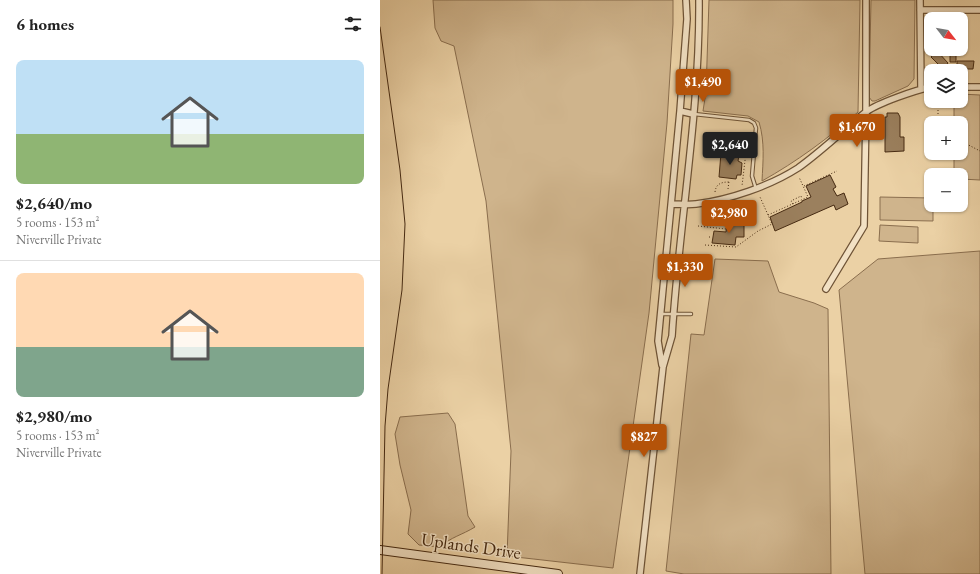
<!DOCTYPE html>
<html lang="en">
<head>
<meta charset="utf-8">
<style>
	:root { --surface:#fff; --page:#f6f6f6; --text:#222; --muted:#767676; --line:#e0e0e0; --accent:#b45309 }
	body { margin:0; font-family:"EB Garamond",serif; background:var(--page); color:var(--text); height:100vh; display:flex; flex-direction:column; font-size:15px; white-space:nowrap }
	* { box-sizing:border-box; margin:0 }
	p { font-size:13px; color:var(--muted) }
	.icon { flex:none; width:22px; height:22px; fill:none; stroke:currentColor; stroke-width:2; stroke-linecap:round; stroke-linejoin:round }
	.map { position:relative; flex:1; overflow:hidden }
	.side { display:flex; flex-direction:column; background:var(--surface); width:380px }
	.side>* { flex:none }
	.needle { width:26px; rotate:121deg }
	.tools { position:absolute; left:544px; top:12px; display:grid; gap:8px }
	.tools a { display:grid; place-items:center; width:44px; height:44px; border-radius:8px; background:var(--surface); box-shadow:0 1px 3px #0004; font-size:20px }
	.price { position:absolute; translate:-50% -34px; padding:0 9px; border-radius:4px; background:var(--accent); color:#fff; font-size:13px; line-height:26px; filter:drop-shadow(0 1px 2px #0008) }
	.price::after { content:''; position:absolute; left:50%; top:24px; width:12px; height:9px; margin-left:-6px; background:inherit; clip-path:polygon(0 0,100% 0,50% 100%) }
	.price.selected { background:#222; color:#fff }
	ul { padding:0; list-style:none }
	li { display:grid; align-content:center; gap:8px; height:212px; padding:0 16px }
	li+li { border-top:1px solid var(--line) }
	li span { display:grid; place-items:center; height:124px; border-radius:8px; color:#555 }
	li>.icon { margin-inline-start:auto }
	span .icon { width:72px; height:72px; fill:#fffc; stroke-width:1 }
	li b { font-size:17px }
	h2 { display:flex; justify-content:space-between; align-items:center; height:48px; padding:0 16px; font-size:17px }
	main { display:flex; flex:1; min-height:0 }
	.map>svg:first-child { display:block }
</style>
</head>
<body>
<main>
<section class="side">
<h2>6 homes<svg class="icon" aria-label="filters" viewBox="0 0 24 24"><path d="M4 7h16M4 17h16"/><circle cx="9" cy="7" r="2"/><circle cx="15" cy="17" r="2"/></svg></h2>
<ul>
<li><span style="background:linear-gradient(#bfe0f5 60%,#8fb573 0)"><svg class="icon" aria-label="home" viewBox="0 0 24 24"><path d="M3 11l9-7 9 7M6 9v11h12V9"/></svg></span><div><b>$2,640/mo</b><p>5 rooms · 153 m²</p><p>Niverville Private</p></div></li>
<li><span style="background:linear-gradient(#ffd9b3 60%,#7fa58c 0)"><svg class="icon" aria-label="home" viewBox="0 0 24 24"><path d="M3 11l9-7 9 7M6 9v11h12V9"/></svg></span><div><b>$2,980/mo</b><p>5 rooms · 153 m²</p><p>Niverville Private</p></div></li>
</ul>
</section>
<div class="map">
<svg width="600" height="574" viewBox="0 0 600 574">
	<rect width="100%" height="100%" fill="#ebd1a5"/>
	<filter id="stains"><feTurbulence type="fractalNoise" baseFrequency=".005" numOctaves="4"/><feColorMatrix values="0 0 0 0 .2 0 0 0 0 .09 0 0 0 0 .02 0 0 0 .5 -.17"/></filter>
	<radialGradient id="worn" r=".72"><stop offset=".6" stop-color="#630" stop-opacity="0"/><stop offset="1" stop-color="#630" stop-opacity=".3"/></radialGradient>
	<path fill="#cfb48c" stroke="#8a6e4e" d="M53,0H293V24L287,123L269,313L233,568L127,556L131,451L106,201L74,46L61,41L55,28Z
		M329,0H480L478,112C449,138 416,162 382,181C383,161 385,142 379,122L368,116L323,111L326,92Z
		M491,0H535L534,79L528,86L495,101H492L489,97Z
		M581,94L600,95V180L581,179V175H574V153H581V123H574V101H581Z
		M500,197L551,198V205H553V221L500,220Z
		M500,225L538,227V243L499,241Z
		M600,251V574H485L459,290L498,259Z
		M335,259L388,261L399,292L434,303L448,309L451,574H304L286,571L311,334L324,335Z
		M68,413L75,424L88,516L95,527C82,535 71,537 60,547L39,545L28,534L31,510L20,465L15,434L20,417Z"/>
	<path fill="#9b805e" stroke="#452911" d="M581,24H586V31H581Z
		M557,51L568,63L563,69L551,57Z
		M570,55H576V62H570Z
		M577,61H594L593,69H577Z
		M507,113H518L520,117V137H524V151L505,152V117H507Z
		M341,153L359,155L358,161L362,163L361,175H357L356,179L339,177Z
		M450,175L456,187L453,189L457,196L464,193L468,204L456,210L454,205L395,231L390,217L422,202V201L431,197L426,186Z
		M347,222L364,224V237H356L355,245L332,243L334,231L346,232Z"/>
	<g fill="none" stroke-linecap="round" stroke-linejoin="round">
		<defs>
			<path id="service" d="M314,114L369,120L374,123L376,128L372,176L376,189
				M286,261L316,263
				M281,314H311"/>
			<path id="minor" d="M540,0L541,89
				M540,10H600
				M581,87H600
				M300,111L313,114
				M292,204C299,204 308,205 316,204C349,200 390,186 418,168C442,151 463,130 486,112C498,103 536,90 551,87
				M446,289L484,226L486,112V0
				M282,365L278,341L300,111L307,19L306,0
				M260,574L283,367L292,336C299,224 320,112 319,0"/>
			<path id="secondary" d="M0,550L178,574"/>
		</defs>
		<use href="#service" stroke="#6e5336" stroke-width="4.5"/>
		<use href="#minor" stroke="#6e5336" stroke-width="8"/>
		<use href="#secondary" stroke="#452911" stroke-width="10"/>
		<path stroke="#452911" stroke-width="1" stroke-dasharray="1 2" stroke-linecap="butt" d="M558,101V123
			M581,141L600,151
			M559,153V162
			M350,154V151L366,152L362,186
			M424,186L457,171
			M348,189L349,181
			M335,192C336,184 341,182 349,182
			M413,204L411,201L421,196L422,199
			M388,215L428,197L419,177
			M318,226L346,229
			M329,237H332
			M325,245L356,247L378,231L392,224L380,197"/>
		<use href="#service" stroke="#f2e1c4" stroke-width="2.5"/>
		<use href="#minor" stroke="#f2e1c4" stroke-width="5.5"/>
		<use href="#secondary" stroke="#f2e1c4" stroke-width="8"/>
		<path stroke="#452911" stroke-width="1" d="M0,27L20,170L25,224L22,290L8,389L5,426L2,574"/>
	</g>
	<g text-anchor="middle" stroke-width="3" stroke-linejoin="round" paint-order="stroke">
		<g font-size="18" fill="#452911" stroke="#f2e1c4">
			<text transform="translate(91 546) rotate(8)" y="6">Uplands Drive</text>
		</g>
	</g>
	<rect width="100%" height="100%" filter="url(#stains)"/>
	<rect width="100%" height="100%" fill="url(#worn)"/>
</svg>
<div class="tools">
<a><svg class="needle" viewBox="-14 -14 28 28"><path d="M0-13l5 13h-10z" fill="#e53935"/><path d="M0 13l5-13h-10z" fill="#767676"/></svg></a>
<a><svg class="icon" aria-label="layers" viewBox="0 0 24 24"><path d="M12 4l9 5-9 5-9-5zM3 14l9 5 9-5"/></svg></a>
<a>+</a>
<a>−</a>
</div>
<b class="price" style="left:323px;top:103px">$1,490</b>
<b class="price" style="left:477px;top:148px">$1,670</b>
<b class="price selected" style="left:350px;top:166px">$2,640</b>
<b class="price" style="left:349px;top:234px">$2,980</b>
<b class="price" style="left:305px;top:288px">$1,330</b>
<b class="price" style="left:264px;top:458px">$827</b>
</div>
</main>
</body>
</html>
